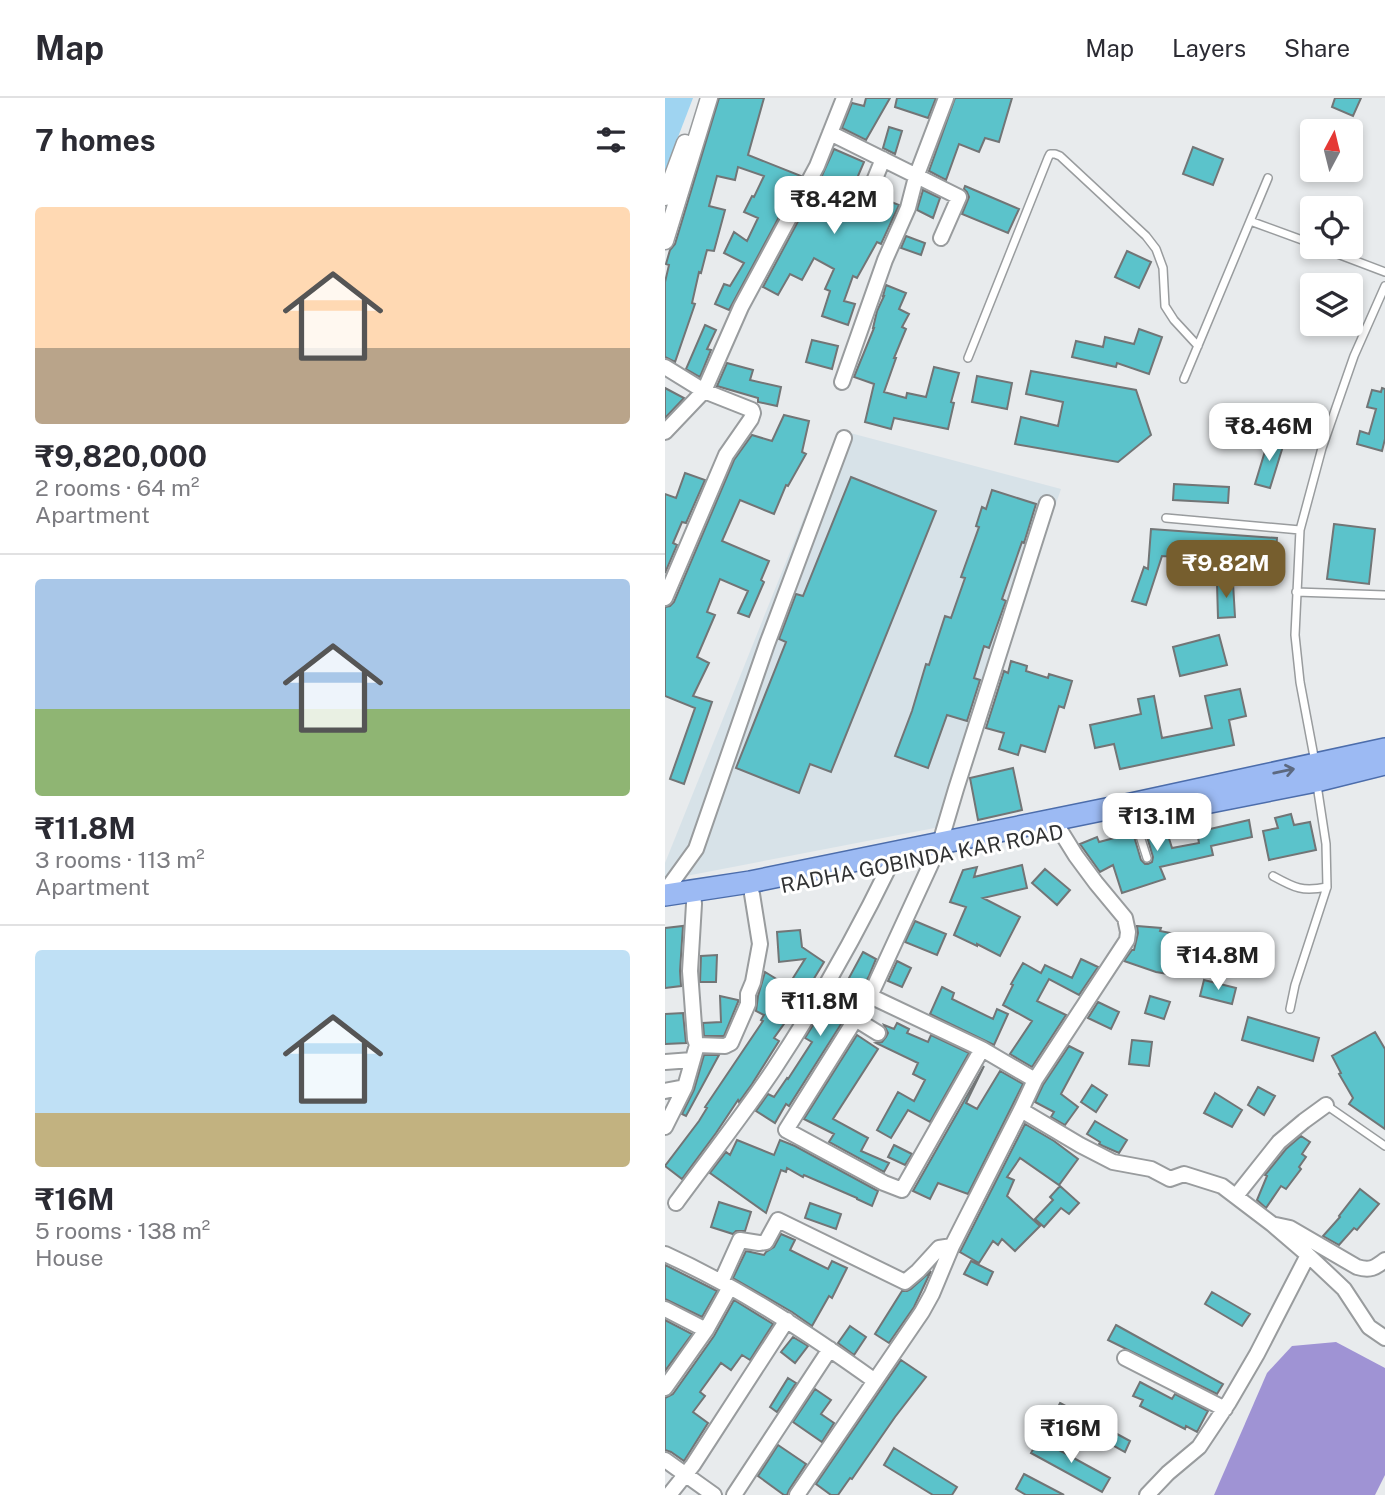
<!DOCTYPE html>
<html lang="en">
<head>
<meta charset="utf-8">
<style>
	:root { --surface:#fff; --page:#f2f2f3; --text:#2b2b33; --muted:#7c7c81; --line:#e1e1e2; --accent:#765e2e }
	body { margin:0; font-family:"Public Sans",sans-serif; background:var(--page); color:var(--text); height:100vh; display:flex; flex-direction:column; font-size:26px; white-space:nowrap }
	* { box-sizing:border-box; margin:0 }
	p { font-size:23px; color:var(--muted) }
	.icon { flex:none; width:38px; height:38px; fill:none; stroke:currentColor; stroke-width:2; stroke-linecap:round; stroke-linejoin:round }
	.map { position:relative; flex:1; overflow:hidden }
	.details { display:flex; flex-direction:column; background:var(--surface); width:665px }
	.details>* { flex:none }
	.needle { width:46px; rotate:7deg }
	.fabs { position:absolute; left:635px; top:21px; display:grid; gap:14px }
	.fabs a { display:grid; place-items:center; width:63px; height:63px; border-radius:7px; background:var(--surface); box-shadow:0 4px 10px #0003; font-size:35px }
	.price { position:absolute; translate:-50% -60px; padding:0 16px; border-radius:14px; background:#fff; color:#222; font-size:23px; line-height:46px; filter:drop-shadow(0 2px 4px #0008) }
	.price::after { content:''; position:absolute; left:50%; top:42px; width:21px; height:16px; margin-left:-10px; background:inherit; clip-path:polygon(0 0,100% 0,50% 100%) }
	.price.active { background:var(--accent); color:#fff }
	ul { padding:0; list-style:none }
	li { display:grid; align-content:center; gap:14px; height:371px; padding:0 35px }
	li+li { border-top:2px solid var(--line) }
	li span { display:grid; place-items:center; height:217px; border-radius:7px; color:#555 }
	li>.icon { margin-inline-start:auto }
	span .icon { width:126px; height:126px; fill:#fffc; stroke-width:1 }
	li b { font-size:30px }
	h2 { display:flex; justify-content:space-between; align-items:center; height:84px; padding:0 35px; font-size:30px }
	header { display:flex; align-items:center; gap:42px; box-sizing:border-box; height:98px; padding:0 35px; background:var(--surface); border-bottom:2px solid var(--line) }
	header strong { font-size:33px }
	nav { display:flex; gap:38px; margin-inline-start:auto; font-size:24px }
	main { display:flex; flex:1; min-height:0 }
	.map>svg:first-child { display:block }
</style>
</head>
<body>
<header>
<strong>Map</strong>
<nav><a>Map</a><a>Layers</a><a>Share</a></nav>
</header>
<main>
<section class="details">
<h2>7 homes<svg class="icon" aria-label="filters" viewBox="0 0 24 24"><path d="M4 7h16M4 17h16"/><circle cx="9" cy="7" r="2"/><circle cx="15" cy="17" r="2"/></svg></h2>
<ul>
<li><span style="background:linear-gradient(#ffd9b3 65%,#b9a48a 0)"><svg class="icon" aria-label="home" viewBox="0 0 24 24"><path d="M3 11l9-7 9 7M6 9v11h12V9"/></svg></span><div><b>₹9,820,000</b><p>2 rooms · 64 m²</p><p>Apartment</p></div></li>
<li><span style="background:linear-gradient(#a9c7e8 60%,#8fb573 0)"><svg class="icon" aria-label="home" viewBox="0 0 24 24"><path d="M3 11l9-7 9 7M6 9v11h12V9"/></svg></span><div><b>₹11.8M</b><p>3 rooms · 113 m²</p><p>Apartment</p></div></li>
<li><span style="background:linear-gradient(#bfe0f5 75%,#c2b280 0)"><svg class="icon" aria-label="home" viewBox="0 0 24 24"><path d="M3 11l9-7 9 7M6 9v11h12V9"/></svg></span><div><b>₹16M</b><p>5 rooms · 138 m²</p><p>House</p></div></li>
</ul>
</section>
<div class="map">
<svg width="720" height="1397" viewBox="0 0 720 1397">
	<rect width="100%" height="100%" fill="#e8ebed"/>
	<path fill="#d7e2e8" d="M174,332L396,391L280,728L0,782V765Z"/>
	<path fill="#9fd4f1" d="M0,0H28L0,73Z"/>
	<path fill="#9f93d4" d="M671,1244L720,1270V1377L710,1397H549L602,1275L627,1248Z"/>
	<path fill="#5bc3cb" stroke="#727576" stroke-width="2" d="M54,0H99L83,57L136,78L64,212L50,206L59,186L65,188L79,165L59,155L69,134L82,143L93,120L79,114L87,98L89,99L99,78L73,69L70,82L52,78L44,108L60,112L49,153L42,152L36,175L34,174L27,205L30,206L10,264L0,259V184L4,167L1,166L5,152L10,146Z
		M201,0H225L201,42L177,30L187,5L199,8Z
		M232,0H271L263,20L230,9Z
		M290,0H347L334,44L320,40L314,54L294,46L281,82L264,73Z
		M670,0H696L688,18L667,9Z
		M224,29L237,33L230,56L218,50Z
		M528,49L558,61L548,87L518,76Z
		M169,51L199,64L190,85L197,88L189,107V112L191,116L195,119L203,118L209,107L221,112L224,103L234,107L216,146L212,144L192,180L188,178L179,203L190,206L183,227L157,218L165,193L160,191L169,171L149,160L137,182L125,176L113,197L98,189L138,114L140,115Z
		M300,88L354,111L343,135L297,116L304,99L302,94L299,91Z
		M258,92L275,100L268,120L252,112Z
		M241,138L260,145L256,157L236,150Z
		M462,153L486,164L474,190L450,179Z
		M221,187L241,195L234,211L244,216L237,229L241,231L229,260H231L219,294L241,300L242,295L261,299L269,269L294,275L286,304L289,305L283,331L229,320L226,331L200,324L209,286L189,279L209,230H208L212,213L219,198H218Z
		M40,227L51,232L42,251L46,252L35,279L21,271Z
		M474,231L497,239L484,276L452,265L451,269L407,259L411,243L438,249L440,239L469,246Z
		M147,242L173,248L167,271L141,264Z
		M62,265L88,272L85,282L116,289L112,308L93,304V300L52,288Z
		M366,273L471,292L486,337L453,364L350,346L356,319L393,328L398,304L361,296Z
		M312,278L347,285L342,311L307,304Z
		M0,290L19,300L0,320Z
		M717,290L720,291V341L717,353L692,346L695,333L704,336L711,311L702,309L707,292L716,294Z
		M119,317L144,323L137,354L141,356L123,388L121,387L109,416L75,402L57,443L104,463L96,482L99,484L84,519L73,515L83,493L55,481L42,514L50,517L32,559L44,565L28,598L47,604L19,686L5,681L30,610L0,598V509L5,508L9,504L69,362L87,337L107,343Z
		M604,340L619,345L605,390L590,386Z
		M20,375L40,382L21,425L17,424L8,445L12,447L0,475V396L11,400Z
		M186,379L271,413L166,674L145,666L134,695L71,670L121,544L114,541L131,496L138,498Z
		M509,386L564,389L563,405L508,402Z
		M327,392L371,406L359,445L357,444L337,501L341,503L339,508L324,550L319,548L309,580L315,582L302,623L282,617L263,670L230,658L247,613L261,566L264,567L280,518L286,520L300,480L296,479L314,429L311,428L317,409L321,411Z
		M669,426L710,431L704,486L662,481Z
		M486,431L612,440L610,466L497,458L481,507L467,503L479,469L483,471Z
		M552,485H568L570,519L553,520Z
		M554,537L562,567L515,578L508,549Z
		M346,563L362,568L361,573L383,580L384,576L407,583L399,610L394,608L380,654L356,647L353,657L334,651L339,635L321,630L339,573L343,575Z
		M575,591L581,618L564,622L569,647L455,671L449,646L430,650L425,627L476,616L473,601L489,598L497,640L547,630L540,598Z
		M348,670L357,712L313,722L305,680Z
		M626,716L629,727L645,724L651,752L604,762L598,733L613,730L610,720Z
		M584,722L587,739L546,748L548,757L495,769L500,781L457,795L448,767L435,774L415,746L432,739L434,744L468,735L476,762L480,766H483L487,764L488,759L480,732L482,739L502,734L507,750L534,745L532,734Z
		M357,767L362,790L318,800L355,819L335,858L312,846V848L289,837L301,809L285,804L298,772L312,769L309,779Z
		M380,771L405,792L392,807L367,785Z
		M250,823L281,836L272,857L240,844Z
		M18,828L15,873L16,888L0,890V830Z
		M472,828L496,830L495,833L526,839L523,856L520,855L515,878L491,874L459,863L467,852H469L473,835Z
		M135,832L137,849L159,864L136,902L109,940L114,943L87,986L74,1004L73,1002L51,1035L17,1081L0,1068L34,1023L42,1010L40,1009L98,923L96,922L99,917L91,913L93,898L100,874L123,888L140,861L114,864L112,834Z
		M198,854L211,861L204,878L192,901L124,1008L121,1006L110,1025L91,1013L103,996L109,999L122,980L123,981L147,944L140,940L171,890L177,893Z
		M52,857L51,884H35L36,858Z
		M416,861L433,869L414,897L384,881L372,903L401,917L367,969L345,956L367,923L338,907L348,887L346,886L358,865L376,875L380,867L407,880Z
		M232,863L246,870L237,889L223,883Z
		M539,882L571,890L567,906L535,898Z
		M277,889L289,895L287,901L328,921L332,911L343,916L329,947L265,916Z
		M55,898L73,902V904L59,938H39L38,925L56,924Z
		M485,898L505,904L499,921L480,915Z
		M433,904L454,914L446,931L423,920Z
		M18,915L21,945L0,946V916Z
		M583,919L654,940L648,963L577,942Z
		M232,925L244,931L242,935L263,944L266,937L304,955L265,1024L243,1012L226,1040L212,1032L233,994L249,1003L260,982L248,976L253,965L211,945L217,944L221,939L223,935L219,927L229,931Z
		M710,934L720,951V1031L684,1006L688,1000L674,976L676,975L667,958Z
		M192,937L213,951L168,1021L203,1040L196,1053L224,1065L219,1074L164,1044L169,1036L139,1021Z
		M467,942L487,944L484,968L464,966Z
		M404,948L418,955L396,996L413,1009L400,1027L386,1019L389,1014L370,1004L378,987Z
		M39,957H54L21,1018L17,1016L29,992Z
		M319,968L301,1005L312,1011L335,973L358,986L303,1096L273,1085L265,1101L248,1093Z
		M427,987L442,997L431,1014L416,1004Z
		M593,989L610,998L599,1017L583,1007Z
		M550,995L577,1012L567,1029L539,1015Z
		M430,1023L462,1042L454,1055L438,1048L434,1046L435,1044L422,1036Z
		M360,1026L389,1043L413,1061L394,1087L355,1060L342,1079L349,1082L342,1098L375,1128L350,1153L337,1141L333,1147L328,1143L314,1165L295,1154Z
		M636,1038L645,1044L637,1056L641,1059L634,1069L636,1071L621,1091L616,1088L601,1110L592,1102L602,1078L600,1077L621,1051Z
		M72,1042L109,1057L115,1042L130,1048L213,1093L207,1108L192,1101V1100L139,1077L138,1079L122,1070L121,1074L116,1072L101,1115L45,1075L61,1054L65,1057Z
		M229,1047L247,1056L240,1067L223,1059Z
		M395,1088L414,1105L404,1116L396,1110L379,1129L370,1121L388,1102L385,1099Z
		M695,1091L714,1106L692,1132L689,1130L674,1147L658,1138L675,1119L674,1118Z
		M54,1104L86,1114L80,1133H71L68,1136L46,1129Z
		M145,1105L176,1116L171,1131L140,1120Z
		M116,1136L130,1142L125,1152L163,1171L167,1163L182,1170L167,1200L164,1198L147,1228L127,1214L68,1180L81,1153L99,1157L101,1154L109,1149Z
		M306,1163L328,1174L322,1187L299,1176Z
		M0,1167L52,1193L37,1219L0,1201Z
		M266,1173L249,1209L224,1245L210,1236L237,1193H242L246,1191Z
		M547,1194L585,1216L577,1228L540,1206Z
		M69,1202L108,1226L85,1262L77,1257L66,1272L56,1265L35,1294L40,1298L28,1314L43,1325L19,1363L6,1354L0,1352V1300L8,1296L49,1238Z
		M0,1222L27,1236L0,1273Z
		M451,1227L558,1286L552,1296L443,1242Z
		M185,1228L201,1239L189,1257L173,1245Z
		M128,1239L143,1248L130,1265L116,1254Z
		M236,1262L261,1279L230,1319L187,1381L185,1380L173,1397H166L151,1386Z
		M123,1280L131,1285L112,1314L105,1309Z
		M475,1284L507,1301L510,1296L543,1313L532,1334L521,1328L520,1331L475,1308L478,1302L468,1298Z
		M150,1291L166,1302L156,1316L169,1325L157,1344L128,1324Z
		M395,1305L465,1343L460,1354L390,1315Z
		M374,1341L445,1380L437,1394L366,1355Z
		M113,1347L141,1366L124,1392L122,1397H119L93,1378Z
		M229,1350L292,1389L287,1397H268L219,1367Z
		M359,1376L399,1397H361L351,1391Z"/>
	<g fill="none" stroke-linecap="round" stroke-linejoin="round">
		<defs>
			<path id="service" d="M585,123L648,146
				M654,149L720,174
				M303,260L383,60L385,56H390L395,58L481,138L491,151L498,170L500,208L509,222L533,248
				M519,281L603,80
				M501,420L635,432
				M631,494L720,497
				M650,664L635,584L630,537L635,432L657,350L689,258L720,188
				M469,719L482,760
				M608,778C630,790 637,794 662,789
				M625,911L630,887L662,789L661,746L652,687
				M661,1007L720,1048"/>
			<path id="minor" d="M165,35L294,99L276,140
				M198,110L218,61
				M0,269L39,293L76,209L152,68L179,0
				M177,284L220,162L243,110L251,79L281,0
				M0,334L39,293L87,312L88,315L86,321L61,357L0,500
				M275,745L291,691L382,405
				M270,757L205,898L317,951L370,982
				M0,794L31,751L102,546L179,340
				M205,898L121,1032L219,1085L237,1092L317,951
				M192,922L213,935
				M32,947L60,948L66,945L83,906V896L88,884L95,846L87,796
				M0,964L27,962
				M0,993L20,989
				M356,1012L415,1047L448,1064L486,1071L505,1081L519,1076L557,1088L607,1126L643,1157L679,1191L704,1229L720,1240
				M0,1029L20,989L32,947L30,941L25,873L29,806L28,793
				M571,1098L614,1044L639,1023L661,1007
				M11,1105C44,1060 78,1017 109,971C152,906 191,837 225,767
				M611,1127L625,1130L692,1169C705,1173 710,1170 720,1162
				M0,1156C75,1190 143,1235 210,1283
				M56,1184L75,1142L94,1145L101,1144L113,1122L240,1184L253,1173L274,1150L287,1148
				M0,1211L41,1232
				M460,1260L560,1311
				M0,1290L41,1232L65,1189
				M0,1362L49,1397
				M4,1397L28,1367L122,1222
				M69,1397L165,1251
				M132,1397L257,1214L267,1196L287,1148L356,1012L370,982L462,842L463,834L460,820L431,785L411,758L388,721
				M482,1397L503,1375L534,1349L564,1304L592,1256L643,1157"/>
			<path id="tertiary" d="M0,99L20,45
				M0,143L44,0"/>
			<path id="primary" d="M520,709L651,683L720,666
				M0,797L85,784L466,706L720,651"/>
		</defs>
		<use href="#service" stroke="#999c9e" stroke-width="10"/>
		<use href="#minor" stroke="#999c9e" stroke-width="18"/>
		<use href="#tertiary" stroke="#999c9e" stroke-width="19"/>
		<use href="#primary" stroke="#4c6dab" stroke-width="24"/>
		<use href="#service" stroke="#fff" stroke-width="7"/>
		<use href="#minor" stroke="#fff" stroke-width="14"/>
		<use href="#tertiary" stroke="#fff" stroke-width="16"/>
		<use href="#primary" stroke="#9cbaf3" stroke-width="21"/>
	</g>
	<defs><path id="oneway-shaft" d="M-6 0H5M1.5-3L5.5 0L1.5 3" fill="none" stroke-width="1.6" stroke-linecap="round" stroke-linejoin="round" transform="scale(1.75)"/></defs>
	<use stroke="#5c6980" href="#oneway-shaft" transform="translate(619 673) rotate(-12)"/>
	<g text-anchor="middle" stroke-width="6" stroke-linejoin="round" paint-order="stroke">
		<g font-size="21" fill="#323334" stroke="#fff">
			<text transform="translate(257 761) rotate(-11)" y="7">RADHA GOBINDA KAR ROAD</text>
		</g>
	</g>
</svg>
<div class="fabs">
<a><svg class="needle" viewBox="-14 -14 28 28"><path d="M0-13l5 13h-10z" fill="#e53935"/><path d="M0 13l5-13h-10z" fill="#7c7c81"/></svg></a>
<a><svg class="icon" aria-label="locate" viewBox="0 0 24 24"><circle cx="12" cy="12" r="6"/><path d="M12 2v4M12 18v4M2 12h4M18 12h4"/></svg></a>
<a><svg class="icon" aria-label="layers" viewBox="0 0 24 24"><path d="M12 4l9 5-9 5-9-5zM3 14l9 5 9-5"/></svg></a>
</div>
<b class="price" style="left:169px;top:138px">₹8.42M</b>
<b class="price" style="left:604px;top:365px">₹8.46M</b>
<b class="price active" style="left:561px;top:502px">₹9.82M</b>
<b class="price" style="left:492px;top:755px">₹13.1M</b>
<b class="price" style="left:553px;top:894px">₹14.8M</b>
<b class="price" style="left:155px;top:940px">₹11.8M</b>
<b class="price" style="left:406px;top:1367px">₹16M</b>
</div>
</main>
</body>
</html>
